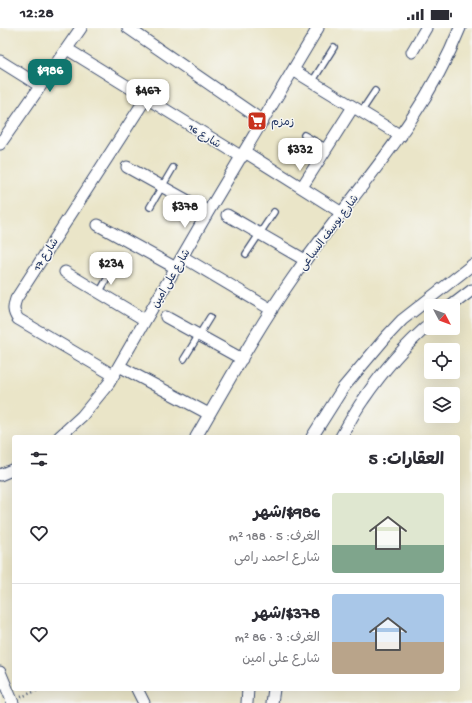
<!DOCTYPE html>
<html lang="ar">
<head>
<meta charset="utf-8">
<style>
	:root { --surface:#fff; --page:#f7f7f7; --text:#2b2b33; --muted:#7c7c81; --line:#e1e1e2; --accent:#0f766e }
	body { margin:0; font-family:"Gochi Hand","Playpen Sans Arabic",sans-serif; background:var(--page); color:var(--text); direction:rtl; height:100vh; display:flex; flex-direction:column; font-size:15px; white-space:nowrap }
	* { box-sizing:border-box; margin:0 }
	p { font-size:13px; color:var(--muted) }
	.icon { flex:none; width:22px; height:22px; fill:none; stroke:currentColor; stroke-width:2; stroke-linecap:round; stroke-linejoin:round }
	.map { position:relative; flex:1; overflow:hidden; direction:ltr }
	.side { position:absolute; left:12px; top:407px; width:448px; height:256px; display:flex; flex-direction:column; background:var(--surface); border-radius:4px; box-shadow:0 4px 16px #0002; direction:rtl }
	.side>* { flex:none }
	.needle { width:26px; rotate:131deg }
	.fabs { position:absolute; left:424px; top:271px; display:grid; gap:8px }
	.fabs a { display:grid; place-items:center; width:36px; height:36px; border-radius:4px; background:var(--surface); box-shadow:0 4px 16px #0002; font-size:20px }
	.price { position:absolute; translate:-50% -34px; padding:0 9px; border-radius:8px; background:#fff; color:#222; font-size:13px; line-height:26px; filter:drop-shadow(0 1px 2px #0008) }
	.price::after { content:''; position:absolute; left:50%; top:24px; width:12px; height:9px; margin-left:-6px; background:inherit; clip-path:polygon(0 0,100% 0,50% 100%) }
	.price.current { background:var(--accent); color:#fff }
	ul { padding:0; list-style:none }
	li { display:flex; align-items:center; gap:12px; height:100px; padding:0 16px }
	li+li { border-top:1px solid var(--line) }
	li span { display:grid; place-items:center; flex:none; width:112px; height:80px; border-radius:4px; color:#555 }
	li>.icon { margin-inline-start:auto }
	span .icon { width:48px; height:48px; fill:#fffc; stroke-width:1 }
	li b { font-size:17px }
	h2 { display:flex; justify-content:space-between; align-items:center; height:48px; padding:0 16px; font-size:17px }
	.status { display:flex; justify-content:space-between; align-items:center; height:28px; padding:0 20px; background:var(--surface); direction:ltr }
	.status svg { height:11px; fill:currentColor }
	.map>svg:first-child { display:block }
</style>
</head>
<body>
<div class="status"><b>12:28</b><svg viewBox="0 0 49 12"><path d="M0 12V9h3v3zM5 12V6h3v6zM10 12V3h3v9zM15 12V0h3v12zM26 1h20v11H26zM47 4h2v5h-2z"/></svg></div>
<div class="map">
<svg width="472" height="675" viewBox="0 0 472 675">
	<rect width="100%" height="100%" fill="#f6f6f2"/>
	<filter id="ink" filterUnits="userSpaceOnUse"><feTurbulence type="fractalNoise" baseFrequency=".025" numOctaves="2"/><feDisplacementMap in="SourceGraphic" scale="8" xChannelSelector="R" yChannelSelector="G"/><feConvolveMatrix kernelMatrix="1 2 1 2 8 2 1 2 1" color-interpolation-filters="sRGB"/></filter>
	<filter id="wash" filterUnits="userSpaceOnUse"><feTurbulence type="fractalNoise" baseFrequency=".012" numOctaves="4" result="noise"/><feDisplacementMap in="SourceGraphic" scale="16" xChannelSelector="R" yChannelSelector="G"/><feGaussianBlur stdDeviation="0.9" result="paint"/><feColorMatrix in="noise" values="0 0 0 0 0 0 0 0 0 0 0 0 0 0 0 0 0 1.4 0 .05"/><feComposite in="paint" operator="in"/></filter>
	<g filter="url(#wash)">
		<rect width="100%" height="100%" fill="#eae5c8"/>
	</g>
	<g filter="url(#ink)">
		<g fill="none" stroke-linecap="round" stroke-linejoin="round">
			<defs>
				<path id="service" d="M312,54L334,19
					M361,84L375,63
					M304,107L327,120
					M150,179L173,140
					M246,226L274,184
					M99,265L112,242
					M184,331L210,289"/>
				<path id="minor" d="M128,0L263,93
					M67,21L242,129
					M412,24L426,0
					M0,33L40,58
					M293,42L401,108
					M0,116L81,0
					M245,124L342,185
					M127,139L208,184
					M302,159L353,79
					M227,187L305,232
					M98,197L176,240
					M183,229L272,282
					M65,244L145,292
					M451,278L472,262
					M166,289L242,331
					M119,338L209,386
					M113,347L18,291C13,284 13,279 16,271L146,70
					M59,409L82,388L109,355L208,184L318,0
					M196,409C227,356 257,301 292,251C350,167 421,98 460,0
					M312,409L343,360L386,309L402,292L472,237
					M341,409C348,397 355,383 363,372C382,344 405,317 431,295
					M0,447L14,441
					M0,644L13,675
					M137,661L144,675
					M247,675L248,661
					M272,675L274,661"/>
			</defs>
			<use href="#service" stroke="#3a4a6e" stroke-width="8"/>
			<use href="#minor" stroke="#3a4a6e" stroke-width="13"/>
			<path stroke="#3a4a6e" stroke-width="2.5" stroke-dasharray="1 3" stroke-linecap="butt" d="M21,669L41,661"/>
			<use href="#service" stroke="#fff" stroke-width="5.5"/>
			<use href="#minor" stroke="#fff" stroke-width="11"/>
		</g>
	</g>
	<defs>
		<symbol id="supermarket-square" viewBox="-11 -11 22 22"><rect x="-9" y="-9" width="18" height="18" rx="4" fill="#c8321e" stroke="#f6f6f2"/><path d="M-6-5.5h2.5l.6 2H6L4.5 2H-2.5L-4.4-4H-6ZM-1.5 3.2a1.3 1.3 0 1 0 .1 0ZM3 3.2a1.3 1.3 0 1 0 .1 0Z" fill="#fff"/></symbol>
	</defs>
	<g fill-rule="evenodd">
		<use href="#supermarket-square" x="246" y="82" width="22" height="22"/>
	</g>
	<g text-anchor="middle" stroke-width="3" stroke-linejoin="round" paint-order="stroke">
		<g font-size="11" fill="#1b2f5e" stroke="#f6f6f2" text-anchor="start">
			<text x="271" y="97">زمزم</text>
		</g>
		<g font-size="11" fill="#1b2f5e" stroke="#f6f6f2">
			<text transform="translate(205 107) rotate(32)" y="4">شارع 16</text>
			<text transform="translate(328 204) rotate(-53)" y="4">شارع يوسف السباعى</text>
			<text transform="translate(45 226) rotate(-57)" y="4">شارع 17</text>
			<text transform="translate(170 250) rotate(-60)" y="4">شارع على امين</text>
		</g>
	</g>
</svg>
<div class="fabs">
<a><svg class="needle" viewBox="-14 -14 28 28"><path d="M0-13l5 13h-10z" fill="#e53935"/><path d="M0 13l5-13h-10z" fill="#7c7c81"/></svg></a>
<a><svg class="icon" aria-label="locate" viewBox="0 0 24 24"><circle cx="12" cy="12" r="6"/><path d="M12 2v4M12 18v4M2 12h4M18 12h4"/></svg></a>
<a><svg class="icon" aria-label="layers" viewBox="0 0 24 24"><path d="M12 4l9 5-9 5-9-5zM3 14l9 5 9-5"/></svg></a>
</div>
<b class="price current" style="left:50px;top:65px">$986</b>
<b class="price" style="left:148px;top:85px">$467</b>
<b class="price" style="left:300px;top:144px">$332</b>
<b class="price" style="left:185px;top:201px">$378</b>
<b class="price" style="left:111px;top:258px">$234</b>
<section class="side">
<h2>العقارات: 5<svg class="icon" aria-label="filters" viewBox="0 0 24 24"><path d="M4 7h16M4 17h16"/><circle cx="9" cy="7" r="2"/><circle cx="15" cy="17" r="2"/></svg></h2>
<ul>
<li><span style="background:linear-gradient(#dfe7d0 65%,#7fa58c 0)"><svg class="icon" aria-label="home" viewBox="0 0 24 24"><path d="M3 11l9-7 9 7M6 9v11h12V9"/></svg></span><div><b>$986/شهر</b><p>الغرف: 5 · 188 m²</p><p>شارع احمد رامى</p></div><svg class="icon" aria-label="heart" viewBox="0 0 24 24"><path d="M12 20l-8-8c-3-5 5-10 8-4 3-6 11-1 8 4z"/></svg></li>
<li><span style="background:linear-gradient(#a9c7e8 60%,#b9a48a 0)"><svg class="icon" aria-label="home" viewBox="0 0 24 24"><path d="M3 11l9-7 9 7M6 9v11h12V9"/></svg></span><div><b>$378/شهر</b><p>الغرف: 3 · 86 m²</p><p>شارع على امين</p></div><svg class="icon" aria-label="heart" viewBox="0 0 24 24"><path d="M12 20l-8-8c-3-5 5-10 8-4 3-6 11-1 8 4z"/></svg></li>
</ul>
</section>
</div>
</body>
</html>
